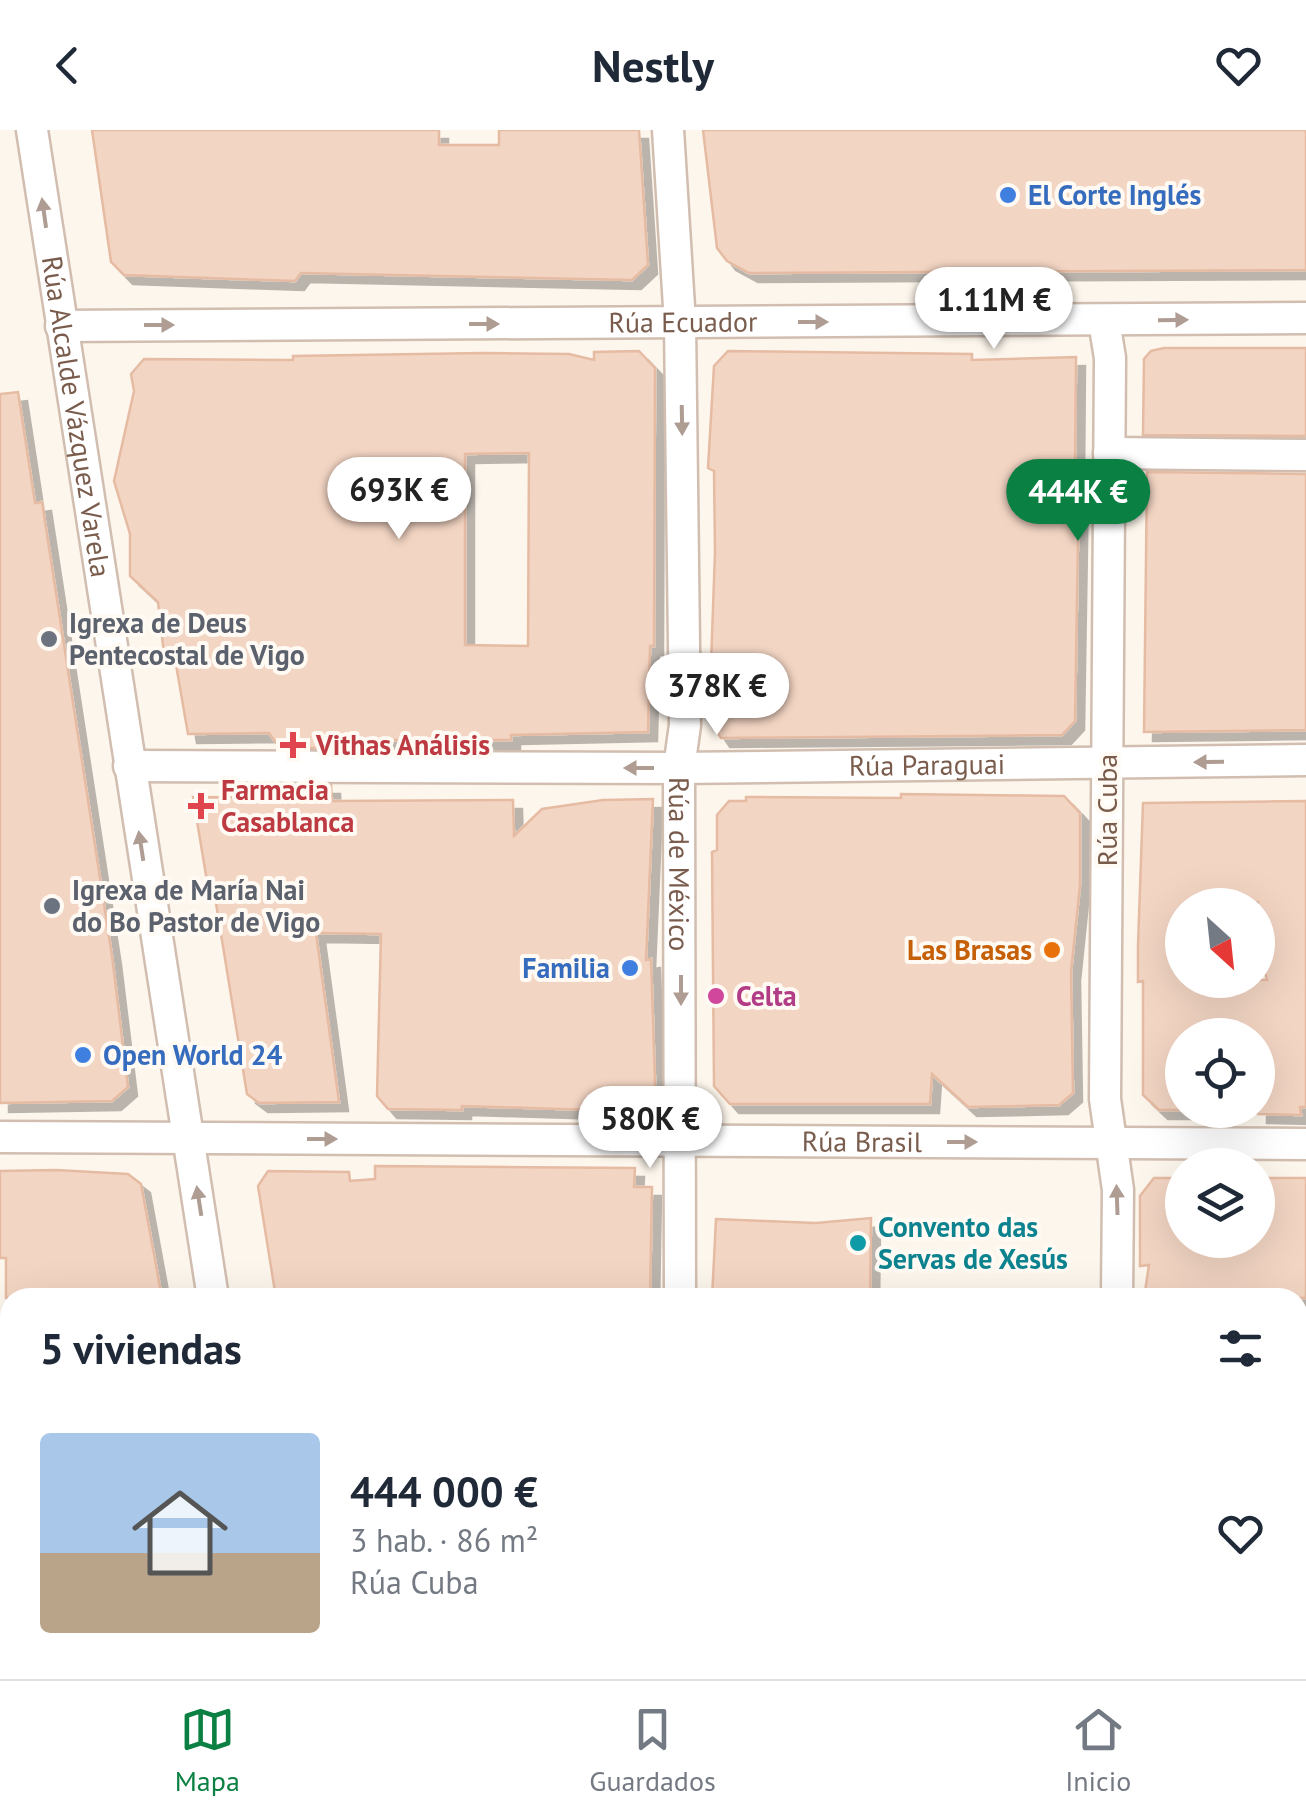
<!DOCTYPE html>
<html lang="es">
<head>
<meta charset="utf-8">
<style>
	:root { --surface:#fff; --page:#f6f6f7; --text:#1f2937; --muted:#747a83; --line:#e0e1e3; --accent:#0b8043 }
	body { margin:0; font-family:"PT Sans",sans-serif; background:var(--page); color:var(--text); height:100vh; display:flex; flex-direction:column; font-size:38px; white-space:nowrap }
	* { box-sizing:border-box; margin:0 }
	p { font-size:32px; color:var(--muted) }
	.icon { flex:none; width:55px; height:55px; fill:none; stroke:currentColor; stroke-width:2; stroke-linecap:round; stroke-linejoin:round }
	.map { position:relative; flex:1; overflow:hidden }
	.sheet { position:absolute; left:0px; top:1158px; width:1308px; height:392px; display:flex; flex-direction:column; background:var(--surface); border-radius:30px 30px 0 0; box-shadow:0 10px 40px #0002 }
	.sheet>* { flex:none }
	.needle { width:65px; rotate:153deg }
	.fabs { position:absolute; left:1165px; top:758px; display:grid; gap:20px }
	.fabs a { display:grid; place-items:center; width:110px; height:110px; border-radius:50%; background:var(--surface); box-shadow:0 10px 40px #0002; font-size:50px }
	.price { position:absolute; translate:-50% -85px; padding:0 22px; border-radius:35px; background:#fff; color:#222; font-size:32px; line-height:65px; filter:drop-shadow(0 2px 5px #0008) }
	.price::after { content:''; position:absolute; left:50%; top:60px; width:30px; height:22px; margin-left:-15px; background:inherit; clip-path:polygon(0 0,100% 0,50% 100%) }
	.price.current { background:var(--accent); color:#fff }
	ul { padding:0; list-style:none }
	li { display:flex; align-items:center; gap:30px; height:250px; padding:0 40px }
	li+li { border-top:2px solid var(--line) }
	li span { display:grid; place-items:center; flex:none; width:280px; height:200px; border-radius:10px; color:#555 }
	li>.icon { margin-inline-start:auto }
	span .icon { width:120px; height:120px; fill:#fffc; stroke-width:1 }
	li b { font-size:42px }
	h2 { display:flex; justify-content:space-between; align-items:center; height:120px; padding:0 40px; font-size:42px }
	header { display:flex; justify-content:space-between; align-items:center; height:130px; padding:0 40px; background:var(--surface); font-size:45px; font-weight:700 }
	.tabs { display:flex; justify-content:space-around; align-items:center; height:140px; border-top:2px solid var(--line); background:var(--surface); font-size:28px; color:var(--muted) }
	.tabs a { display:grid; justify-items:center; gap:5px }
	.tabs .current { color:var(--accent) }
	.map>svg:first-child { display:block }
</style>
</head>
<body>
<header><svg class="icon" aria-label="back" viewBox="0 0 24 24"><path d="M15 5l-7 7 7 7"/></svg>Nestly<svg class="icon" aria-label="heart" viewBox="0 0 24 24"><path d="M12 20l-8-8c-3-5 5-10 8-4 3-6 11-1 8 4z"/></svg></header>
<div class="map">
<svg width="1306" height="1549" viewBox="0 0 1306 1549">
	<defs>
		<filter id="shadow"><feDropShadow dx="9" dy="9" stdDeviation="0" flood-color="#0004"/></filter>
	</defs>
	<rect width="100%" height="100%" fill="#fdf6ec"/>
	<path fill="#f3d5c3" stroke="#e6bba3" stroke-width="2.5" fill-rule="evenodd" filter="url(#shadow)" d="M92,0H439V15H499V0H639L648,135L632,150L301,143L295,151L124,145L111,132Z
		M703,0H1306V140L749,143L727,131L717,118Z
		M1164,218H1306V306L1143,305L1144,229L1151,221Z
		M639,221L655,238L654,516H650L648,602L511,605V610H328V618H280L269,603L188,604L174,523L164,524L158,472L130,446V404L114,351L134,261L131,244L144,229L293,230V226L483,223L569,224L594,230V222ZM529,323L528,516L465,515V324Z
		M728,221L972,224V230L1076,227L1075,344L1079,347L1075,591L1062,605L721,608L709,590L715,422L714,341L708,338L714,236Z
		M18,262L35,373L42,372L112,826L128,957L112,971L0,973V264Z
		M1147,342L1306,344V600L1144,602Z
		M311,655H331L332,671L513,670L514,706L542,679L603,670L653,669L646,830L651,829L656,982L462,976V980L388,979L377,966L381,804L316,803L339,972L259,973L247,964L214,761L206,745L193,667L321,668Z
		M901,664L1064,666L1080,683V755L1071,842L1073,963L1059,975L968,977L932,944L930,974H730L714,956L712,722L717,720V685L729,671H746V667L901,668Z
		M1306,671V977H1300L1301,985L1258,984V905H1182V980H1159L1143,965V851L1138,852V815L1143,673ZM1258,772V814L1267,850H1182V775Z
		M375,1036L635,1038L634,1057H652L650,1166L276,1168L258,1056L268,1041L349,1042L350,1051L375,1049Z
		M56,1040L128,1044L141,1054L162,1168H6V1128H0V1041Z
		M1154,1048H1182V1110H1258V1048H1306V1168H1144L1149,1135L1140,1136V1066Z
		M871,1088L870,1168H712L716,1089L816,1093Z"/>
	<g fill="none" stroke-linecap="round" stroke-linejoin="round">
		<defs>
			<g id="minor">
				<path id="s1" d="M32,0L213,1168"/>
				<path id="s2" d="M668,0L680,193L685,595L679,638L680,1168"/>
				<path d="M1104,191L1110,228L1105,969L1118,1060L1117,1168"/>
				<path id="s3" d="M61,196L1306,188"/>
				<path d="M1109,323L1306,325"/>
				<path id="s4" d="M129,636L679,638L1306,630"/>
				<path id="s5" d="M0,1007L1306,1014"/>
				<path d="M852,1549V1540"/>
			</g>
			<path id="tertiary" d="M147,1549L154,1540"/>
			<path id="secondary" d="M0,1456H10
				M1298,1458H1306"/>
		</defs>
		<use href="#minor" stroke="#d1beb0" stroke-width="35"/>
		<use href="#tertiary" stroke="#d1beb0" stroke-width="42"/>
		<use href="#secondary" stroke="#d6c0b0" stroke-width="48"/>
		<use href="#minor" stroke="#fff" stroke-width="30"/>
		<use href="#tertiary" stroke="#fff" stroke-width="38"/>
		<use href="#secondary" stroke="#fff" stroke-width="42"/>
	</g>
	<defs><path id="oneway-solid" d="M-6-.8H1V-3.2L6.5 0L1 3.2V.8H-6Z" transform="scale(2.5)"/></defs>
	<g fill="#af9d94">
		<use href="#oneway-solid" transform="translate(44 83) rotate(-98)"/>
		<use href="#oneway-solid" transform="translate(1173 190) rotate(-1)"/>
		<use href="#oneway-solid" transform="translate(813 192)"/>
		<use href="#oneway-solid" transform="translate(484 194)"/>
		<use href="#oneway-solid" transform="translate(159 195)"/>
		<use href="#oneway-solid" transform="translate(682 290) rotate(89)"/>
		<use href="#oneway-solid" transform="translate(1209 632) rotate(179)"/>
		<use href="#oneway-solid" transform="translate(639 638) rotate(-180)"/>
		<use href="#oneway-solid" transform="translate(141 716) rotate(-99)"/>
		<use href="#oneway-solid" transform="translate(681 860) rotate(90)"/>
		<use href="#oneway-solid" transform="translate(322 1009)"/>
		<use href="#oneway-solid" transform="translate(962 1012)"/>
		<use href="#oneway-solid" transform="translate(1117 1070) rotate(-92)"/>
		<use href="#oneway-solid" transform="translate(199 1071) rotate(-99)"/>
	</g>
	<g fill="#3f7fe0" stroke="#fffaf3" stroke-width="4">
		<circle cx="1008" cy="65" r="10"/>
		<circle cx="630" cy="838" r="10"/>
		<circle cx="83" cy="925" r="10"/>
	</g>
	<g fill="#6b7280" stroke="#fffaf3" stroke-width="4">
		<circle cx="49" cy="509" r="10"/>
		<circle cx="52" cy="776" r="10"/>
	</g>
	<g fill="#e0444e" stroke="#fffaf3" stroke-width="4">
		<path d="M288 600h10v10h10v10h-10v10h-10v-10h-10v-10h10z"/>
		<path d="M196 661h10v10h10v10h-10v10h-10v-10h-10v-10h10z"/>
	</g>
	<circle fill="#e8710a" stroke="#fffaf3" stroke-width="4" cx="1052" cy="820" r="10"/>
	<circle fill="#d1479c" stroke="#fffaf3" stroke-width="4" cx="716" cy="866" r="10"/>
	<circle fill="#0f9aa8" stroke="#fffaf3" stroke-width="4" cx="858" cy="1113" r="10"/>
	<g text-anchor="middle" stroke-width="8" stroke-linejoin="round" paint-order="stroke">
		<g font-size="28" font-weight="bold" fill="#366cbe" stroke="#fffaf3" text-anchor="start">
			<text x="1028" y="75">El Corte Inglés</text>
			<text x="610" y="848" text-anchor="end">Familia</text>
			<text x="103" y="935">Open World 24</text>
		</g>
		<g font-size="28" fill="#7a5c4d" stroke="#fffaf3">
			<text dy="10" stroke="none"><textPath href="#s3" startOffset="622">Rúa Ecuador</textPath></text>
			<text dy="10" stroke="none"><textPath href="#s1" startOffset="290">Rúa Alcalde Vázquez Varela</textPath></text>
			<text dy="10" stroke="none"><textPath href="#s4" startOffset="798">Rúa Paraguai</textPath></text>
			<text transform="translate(1107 680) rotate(-90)" y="10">Rúa Cuba</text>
			<text dy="10" stroke="none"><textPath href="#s2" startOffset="735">Rúa de México</textPath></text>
			<text dy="10" stroke="none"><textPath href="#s5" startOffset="862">Rúa Brasil</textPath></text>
		</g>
		<g font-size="28" font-weight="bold" fill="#5b616d" stroke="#fffaf3" text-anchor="start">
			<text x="69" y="503">Igrexa de Deus<tspan x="69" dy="32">Pentecostal de Vigo</tspan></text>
			<text x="72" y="770">Igrexa de María Nai<tspan x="72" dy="32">do Bo Pastor de Vigo</tspan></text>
		</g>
		<g font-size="28" font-weight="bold" fill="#be3a42" stroke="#fffaf3" text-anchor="start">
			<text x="316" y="625">Vithas Análisis</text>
			<text x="221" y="670">Farmacia<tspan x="221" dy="32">Casablanca</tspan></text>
		</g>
		<g font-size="28" font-weight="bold" fill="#c56008" stroke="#fffaf3" text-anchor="end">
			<text x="1032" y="830">Las Brasas</text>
		</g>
		<g font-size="28" font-weight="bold" fill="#b23c85" stroke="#fffaf3" text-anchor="start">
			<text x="736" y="876">Celta</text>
		</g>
		<g font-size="28" font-weight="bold" fill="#0d838f" stroke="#fffaf3" text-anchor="start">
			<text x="878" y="1107">Convento das<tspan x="878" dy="32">Servas de Xesús</tspan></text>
		</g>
	</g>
</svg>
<div class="fabs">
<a><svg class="needle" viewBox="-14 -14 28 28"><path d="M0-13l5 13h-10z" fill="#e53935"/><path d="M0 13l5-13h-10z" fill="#747a83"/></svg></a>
<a><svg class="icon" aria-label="locate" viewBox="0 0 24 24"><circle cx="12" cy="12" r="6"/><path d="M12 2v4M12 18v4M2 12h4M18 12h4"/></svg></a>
<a><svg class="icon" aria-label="layers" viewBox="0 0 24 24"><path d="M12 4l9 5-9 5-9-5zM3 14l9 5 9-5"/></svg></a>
</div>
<b class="price" style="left:994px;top:222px">1.11M €</b>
<b class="price" style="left:399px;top:412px">693K €</b>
<b class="price current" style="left:1078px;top:414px">444K €</b>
<b class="price" style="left:717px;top:608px">378K €</b>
<b class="price" style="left:650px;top:1041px">580K €</b>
<section class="sheet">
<h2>5 viviendas<svg class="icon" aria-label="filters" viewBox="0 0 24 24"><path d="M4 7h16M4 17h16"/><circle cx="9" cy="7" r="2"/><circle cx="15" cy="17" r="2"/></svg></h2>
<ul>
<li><span style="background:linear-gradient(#a9c7e8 60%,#b9a48a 0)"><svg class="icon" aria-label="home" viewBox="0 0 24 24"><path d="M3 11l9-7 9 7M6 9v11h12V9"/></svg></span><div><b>444 000 €</b><p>3 hab. · 86 m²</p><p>Rúa Cuba</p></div><svg class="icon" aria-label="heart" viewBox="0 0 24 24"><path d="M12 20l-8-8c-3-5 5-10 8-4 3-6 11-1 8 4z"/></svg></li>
</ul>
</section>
</div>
<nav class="tabs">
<a class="current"><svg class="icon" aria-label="map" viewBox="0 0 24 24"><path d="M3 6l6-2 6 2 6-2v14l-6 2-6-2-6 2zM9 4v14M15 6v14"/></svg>Mapa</a>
<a><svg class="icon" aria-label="saved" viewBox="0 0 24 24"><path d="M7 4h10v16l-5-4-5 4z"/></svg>Guardados</a>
<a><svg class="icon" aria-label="home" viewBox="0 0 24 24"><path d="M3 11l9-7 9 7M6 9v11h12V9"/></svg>Inicio</a>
</nav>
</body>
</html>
